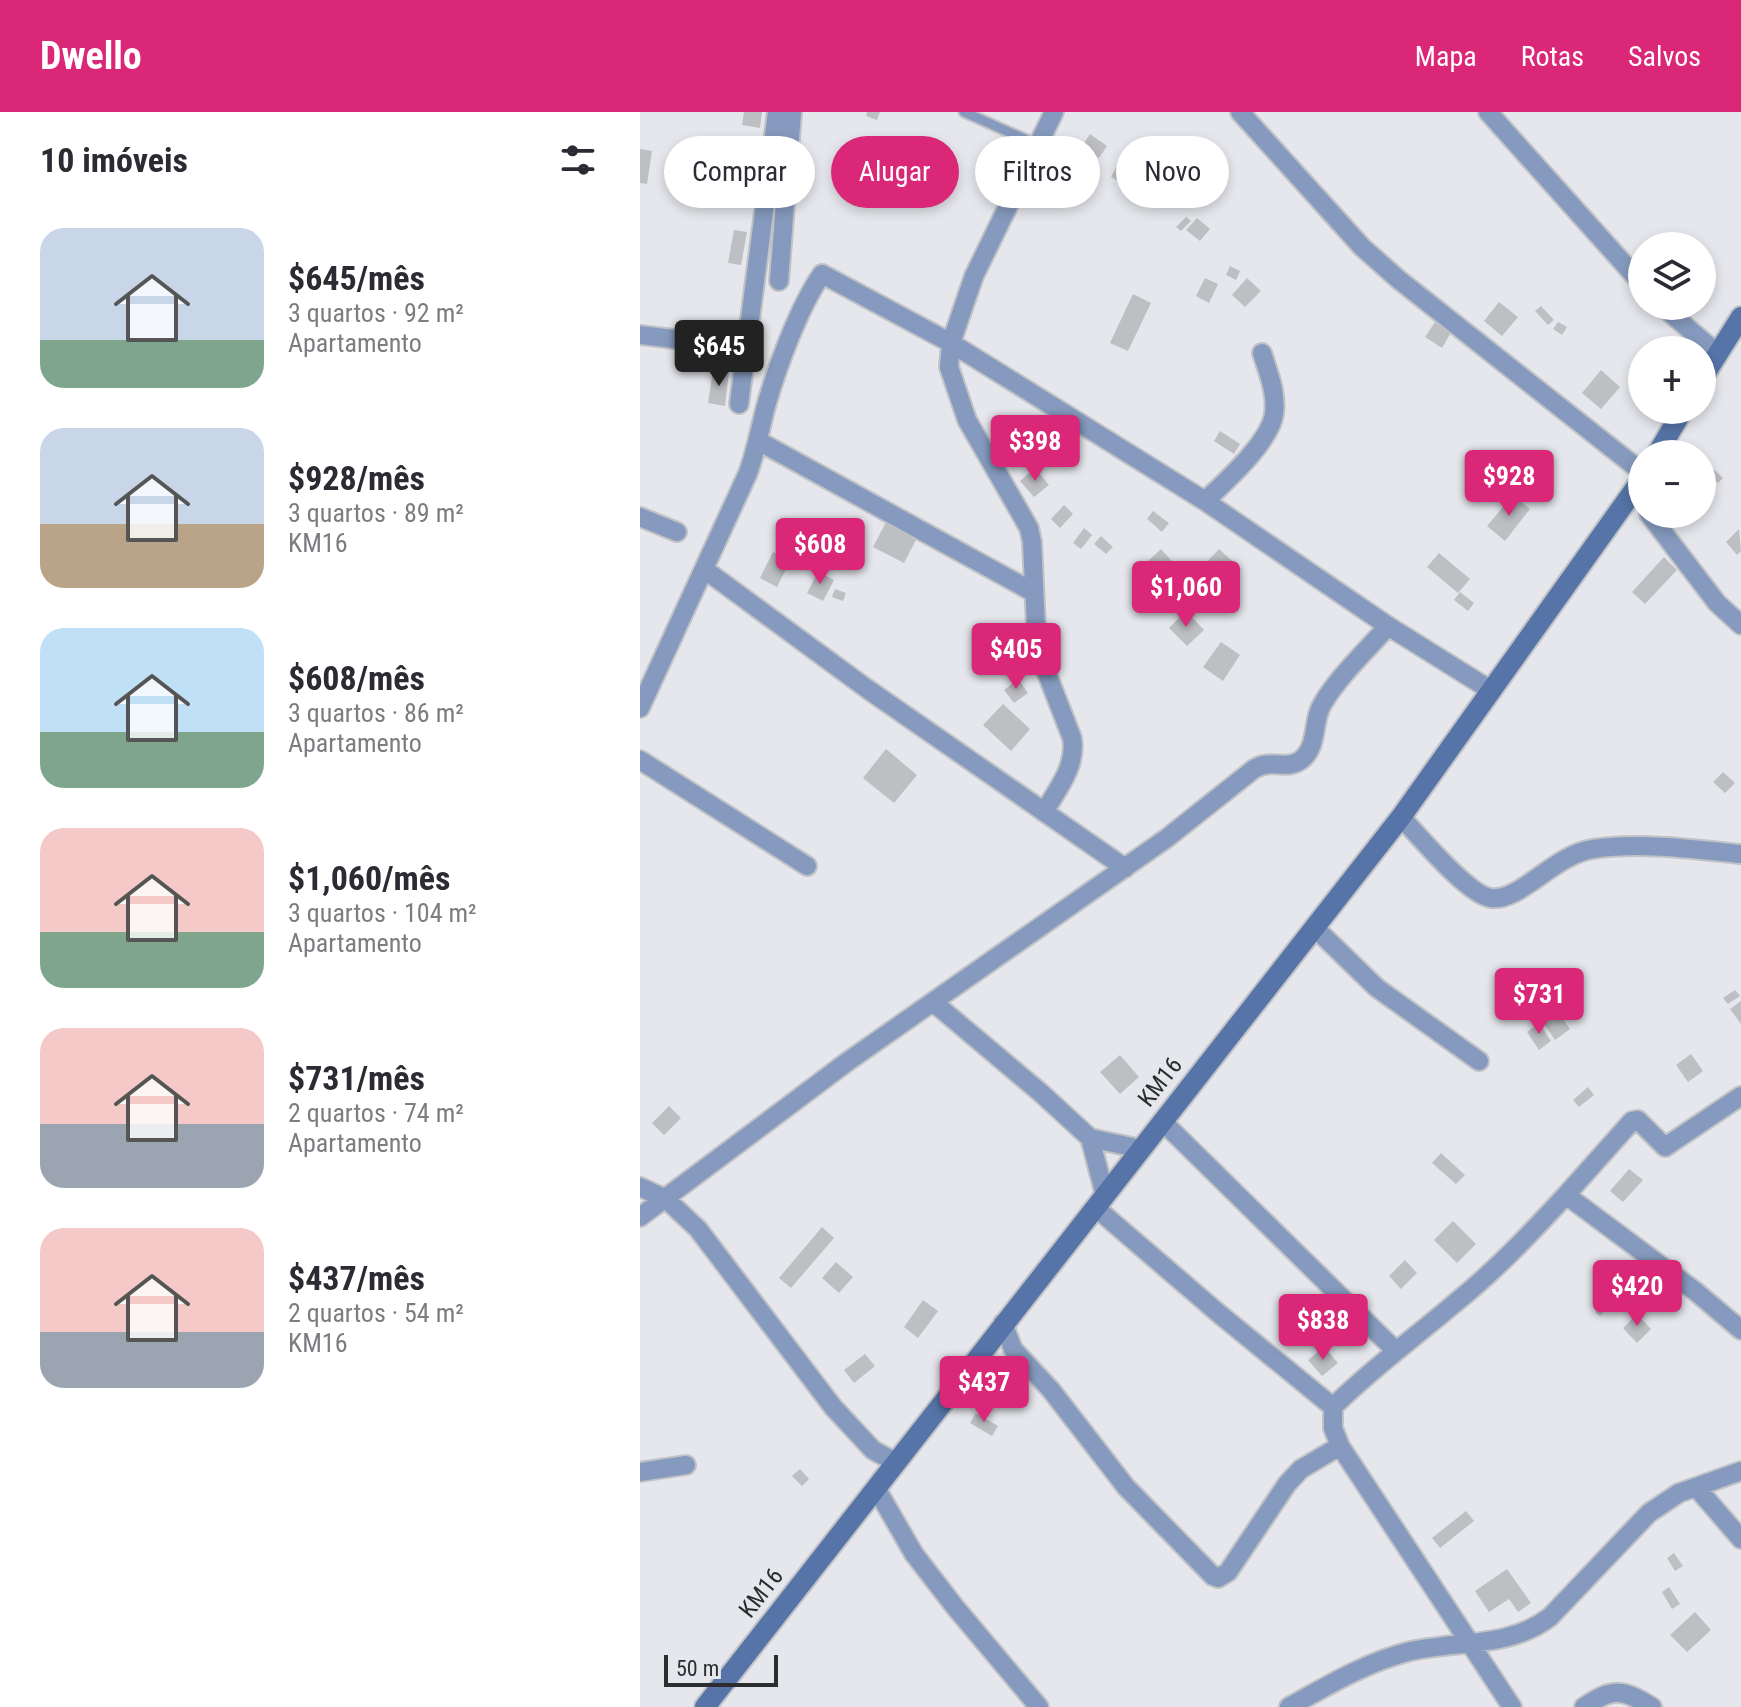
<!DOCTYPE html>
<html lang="pt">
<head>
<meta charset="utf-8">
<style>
	:root { --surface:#fff; --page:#f2f2f3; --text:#2b2b33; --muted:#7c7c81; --accent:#db2777 }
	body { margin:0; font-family:"Roboto Condensed",sans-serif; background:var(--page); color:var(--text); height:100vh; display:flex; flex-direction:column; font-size:30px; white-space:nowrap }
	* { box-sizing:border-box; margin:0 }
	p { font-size:26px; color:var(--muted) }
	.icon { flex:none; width:44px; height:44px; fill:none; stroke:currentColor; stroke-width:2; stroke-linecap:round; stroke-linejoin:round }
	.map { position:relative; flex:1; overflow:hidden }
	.drawer { display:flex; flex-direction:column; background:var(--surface); width:640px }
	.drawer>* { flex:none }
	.top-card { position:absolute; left:24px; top:24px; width:760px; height:72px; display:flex; gap:16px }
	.tools { position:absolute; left:988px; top:120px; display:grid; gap:16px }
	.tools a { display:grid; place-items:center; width:88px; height:88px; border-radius:50%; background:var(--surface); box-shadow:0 4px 12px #0003; font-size:40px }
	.scale { position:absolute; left:24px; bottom:20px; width:114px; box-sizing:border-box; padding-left:8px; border:4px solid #2c2d2e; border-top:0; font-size:22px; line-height:28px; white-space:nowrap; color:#2c2d2e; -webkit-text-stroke:6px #e5e7ec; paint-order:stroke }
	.price { position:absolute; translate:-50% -68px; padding:0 18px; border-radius:8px; background:var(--accent); color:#fff; font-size:26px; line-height:52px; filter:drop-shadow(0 2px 4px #0008) }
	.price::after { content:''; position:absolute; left:50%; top:48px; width:24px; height:18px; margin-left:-12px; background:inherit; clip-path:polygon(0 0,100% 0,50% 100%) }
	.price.on { background:#222; color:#fff }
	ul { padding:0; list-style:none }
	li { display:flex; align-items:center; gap:24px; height:200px; padding:0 40px }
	li span { display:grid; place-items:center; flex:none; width:224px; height:160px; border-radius:24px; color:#555 }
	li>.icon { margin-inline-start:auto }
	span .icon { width:96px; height:96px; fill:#fffc; stroke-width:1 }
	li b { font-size:34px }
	h2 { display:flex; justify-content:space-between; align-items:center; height:96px; padding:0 40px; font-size:34px }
	.chip { padding:0 28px; border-radius:36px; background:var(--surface); box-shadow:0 4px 12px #0003; font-size:28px; line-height:72px }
	.chip.on { background:var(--accent); color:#fff }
	header { display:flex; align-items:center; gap:48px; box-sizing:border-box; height:112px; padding:0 40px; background:var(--accent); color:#fff }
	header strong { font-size:38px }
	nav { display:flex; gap:44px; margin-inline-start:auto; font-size:28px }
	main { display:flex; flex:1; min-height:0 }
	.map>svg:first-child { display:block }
</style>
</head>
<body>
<header>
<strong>Dwello</strong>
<nav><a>Mapa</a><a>Rotas</a><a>Salvos</a></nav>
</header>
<main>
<section class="drawer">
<h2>10 imóveis<svg class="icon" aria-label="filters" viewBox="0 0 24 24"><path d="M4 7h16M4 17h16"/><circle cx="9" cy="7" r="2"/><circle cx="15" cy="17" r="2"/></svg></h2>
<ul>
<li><span style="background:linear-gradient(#c9d6e8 70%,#7fa58c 0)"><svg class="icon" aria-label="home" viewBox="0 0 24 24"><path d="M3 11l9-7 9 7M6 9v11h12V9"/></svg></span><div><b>$645/mês</b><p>3 quartos · 92 m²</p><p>Apartamento</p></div></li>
<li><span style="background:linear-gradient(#c9d6e8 60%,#b9a48a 0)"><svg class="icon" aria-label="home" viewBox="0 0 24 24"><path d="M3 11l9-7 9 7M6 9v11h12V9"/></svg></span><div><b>$928/mês</b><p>3 quartos · 89 m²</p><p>KM16</p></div></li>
<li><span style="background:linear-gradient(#bfe0f5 65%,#7fa58c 0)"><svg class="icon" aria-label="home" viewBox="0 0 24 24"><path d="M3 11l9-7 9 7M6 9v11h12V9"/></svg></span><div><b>$608/mês</b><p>3 quartos · 86 m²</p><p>Apartamento</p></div></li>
<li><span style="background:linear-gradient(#f6c9c9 65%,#7fa58c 0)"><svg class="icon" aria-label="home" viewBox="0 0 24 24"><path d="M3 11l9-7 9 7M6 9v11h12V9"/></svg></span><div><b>$1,060/mês</b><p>3 quartos · 104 m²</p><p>Apartamento</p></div></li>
<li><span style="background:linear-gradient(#f6c9c9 60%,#9aa5b1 0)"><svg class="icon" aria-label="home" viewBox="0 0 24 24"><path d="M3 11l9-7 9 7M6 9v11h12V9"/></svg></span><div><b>$731/mês</b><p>2 quartos · 74 m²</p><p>Apartamento</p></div></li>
<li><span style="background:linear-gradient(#f6c9c9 65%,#9aa5b1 0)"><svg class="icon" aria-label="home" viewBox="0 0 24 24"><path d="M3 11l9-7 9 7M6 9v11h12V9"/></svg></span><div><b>$437/mês</b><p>2 quartos · 54 m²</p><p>KM16</p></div></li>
</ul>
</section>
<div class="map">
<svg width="1101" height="1595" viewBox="0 0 1101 1595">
	<rect width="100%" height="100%" fill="#e5e7ec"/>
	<path fill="#bdbfc3" d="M104,0H122L120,16L102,13Z
		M227,0H240L237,8L226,4Z
		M450,22L467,34L459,46L442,34Z
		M0,37L12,39L7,72L0,71Z
		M480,48L498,59L488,75L471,65Z
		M99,49L116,52L110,84L94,81Z
		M546,105L551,109L541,119L536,115Z
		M557,106L570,117L560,129L546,118Z
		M94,118L107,120L101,153L88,151Z
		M590,154L600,159L596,168L586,163Z
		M565,166L578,172L569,191L556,184Z
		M607,166L621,179L605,195L592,183Z
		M493,182L511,191L488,239L470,231Z
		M859,190L878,205L862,224L844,209Z
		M901,194L914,208L908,213L895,199Z
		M797,207L813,217L802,236L785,225Z
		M918,210L927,215L922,223L913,217Z
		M73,258L89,260L85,294L68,291Z
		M961,258L980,275L961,297L942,281Z
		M580,319L600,332L594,342L574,329Z
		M1069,353L1083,366L1078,371L1064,358Z
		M395,356L409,373L394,385L380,369Z
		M873,383L890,397L865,429L847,414Z
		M424,393L433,402L420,416L411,407Z
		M513,399L529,411L522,420L507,407Z
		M246,410L277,426L264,451L233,435Z
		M444,416L452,423L441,437L433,431Z
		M1099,417L1101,439L1097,443L1086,430Z
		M461,424L473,435L466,442L454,432Z
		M521,437L541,459L524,475L504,453Z
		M579,437L601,457L588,472L565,452Z
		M133,440L150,449L137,475L120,466Z
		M799,441L830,467L818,481L787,455Z
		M1024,445L1037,458L1005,492L992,480Z
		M178,460L194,468L183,489L167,481Z
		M195,477L206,481L203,489L192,485Z
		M820,480L834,491L828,499L814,488Z
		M546,499L564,518L547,534L529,516Z
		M581,530L600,543L583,569L563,555Z
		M378,567L388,581L374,591L364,578Z
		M363,592L390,617L371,639L343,613Z
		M246,637L277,663L254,691L223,666Z
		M1083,660L1095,671L1085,681L1073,670Z
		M1095,878L1100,884L1088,892L1083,886Z
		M1101,889V912L1090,897Z
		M918,900L930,917L915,928L903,910Z
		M899,911L911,929L899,938L887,920Z
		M1051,942L1063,959L1048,970L1036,953Z
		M480,943L499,965L480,982L460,960Z
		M948,975L954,983L939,995L933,988Z
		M29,994L41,1006L24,1023L12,1011Z
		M801,1041L825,1063L816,1072L792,1051Z
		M989,1057L1003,1068L983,1090L970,1079Z
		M813,1109L836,1132L817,1151L794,1128Z
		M182,1115L194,1126L151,1176L139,1166Z
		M765,1148L777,1161L761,1177L749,1164Z
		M196,1150L213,1165L199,1181L182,1166Z
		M283,1188L298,1199L278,1226L264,1215Z
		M962,1191L968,1195L960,1204L955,1200Z
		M997,1202L1011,1217L997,1231L983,1216Z
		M684,1235L698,1251L682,1264L668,1248Z
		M225,1242L235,1254L214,1271L204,1258Z
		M336,1301L358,1314L352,1324L330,1311Z
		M160,1357L169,1367L162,1374L152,1364Z
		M826,1399L834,1409L800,1436L792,1426Z
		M1034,1441L1043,1454L1035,1459L1027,1446Z
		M867,1457L891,1491L878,1500L869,1487L849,1500L835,1479Z
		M1029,1475L1040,1492L1032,1497L1022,1480Z
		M1055,1500L1071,1518L1047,1540L1030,1523Z"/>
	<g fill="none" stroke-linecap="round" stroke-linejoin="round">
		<defs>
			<path id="lane" d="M324,0L398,33"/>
			<path id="street" d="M600,0L722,135L758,167L1002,360
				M848,0L1002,172
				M139,169L152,0
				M1022,194L1077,241
				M0,223L107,236
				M99,292L137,0
				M120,330L393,480
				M565,389C585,370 630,330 634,302C637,281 628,260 622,241
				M1009,402L1077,491L1101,513
				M0,405L37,420
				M64,457L226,576L485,756
				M0,596L108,361C116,339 120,317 126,294C137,255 159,195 182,162L311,231L565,389L748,514L852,579
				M0,648L167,754
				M404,700C418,677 437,653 432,626L397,536L392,430L389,416L327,308L309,255L311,231L334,164L414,0
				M761,705C779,724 828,783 851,786C880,790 915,742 953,737C999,730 1054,737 1100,742
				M675,816L737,876L839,949
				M293,890L401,981L450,1026L501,1037
				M522,1009L755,1238
				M450,1026L465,1083
				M0,1075L26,1087L58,1117L193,1295L233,1338L255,1350
				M926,1083L992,1009L998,1008L1025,1035L1101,984
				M455,1095L577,1200L693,1295
				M0,1105L207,950L527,726L614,657C632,646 646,659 661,648C679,634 672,607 683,591C699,564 727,538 748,514
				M363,1211L373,1237L411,1278L486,1375L573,1464L578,1466L588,1460L647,1372L661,1357L700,1334
				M0,1360L46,1353
				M1056,1375L1101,1427
				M236,1376L274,1442L315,1495L399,1595
				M649,1595C687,1574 725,1551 767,1540C816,1528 868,1537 910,1505L1009,1401L1039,1381L1101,1359
				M872,1595L700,1334L693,1316V1295C731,1257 774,1226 815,1191C855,1159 891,1121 926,1083L1055,1179L1101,1218
				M944,1595C973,1575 983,1577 1012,1595"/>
			<path id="secondary" d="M1062,267L1101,205
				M1017,342L1043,298
				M65,1595L761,705L1002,367"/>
		</defs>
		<use href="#lane" stroke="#c0c2c6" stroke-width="13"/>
		<use href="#street" stroke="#c0c2c6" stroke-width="22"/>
		<use href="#secondary" stroke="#c0c2c6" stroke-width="24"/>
		<use href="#lane" stroke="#859abe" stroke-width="9"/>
		<use href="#street" stroke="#859abe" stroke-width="18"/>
		<use href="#secondary" stroke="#5674a8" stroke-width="20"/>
	</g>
	<g text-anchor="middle" stroke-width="6" stroke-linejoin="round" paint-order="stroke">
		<g font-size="24" fill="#2c2d2e" stroke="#e5e7ec">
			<text transform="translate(520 970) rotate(-52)" y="8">KM16</text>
			<text transform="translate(121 1481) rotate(-52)" y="8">KM16</text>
		</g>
	</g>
</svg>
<div class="tools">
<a><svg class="icon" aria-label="layers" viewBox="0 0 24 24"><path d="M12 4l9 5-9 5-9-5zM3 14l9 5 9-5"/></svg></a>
<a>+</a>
<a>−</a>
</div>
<div class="scale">50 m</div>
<b class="price on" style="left:79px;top:276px">$645</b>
<b class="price" style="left:395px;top:371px">$398</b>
<b class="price" style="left:869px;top:406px">$928</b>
<b class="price" style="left:180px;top:474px">$608</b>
<b class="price" style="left:546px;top:517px">$1,060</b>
<b class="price" style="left:376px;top:579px">$405</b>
<b class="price" style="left:899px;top:924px">$731</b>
<b class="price" style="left:997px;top:1216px">$420</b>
<b class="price" style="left:683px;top:1250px">$838</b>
<b class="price" style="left:344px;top:1312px">$437</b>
<div class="top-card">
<a class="chip">Comprar</a>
<a class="chip on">Alugar</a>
<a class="chip">Filtros</a>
<a class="chip">Novo</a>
</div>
</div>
</main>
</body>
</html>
